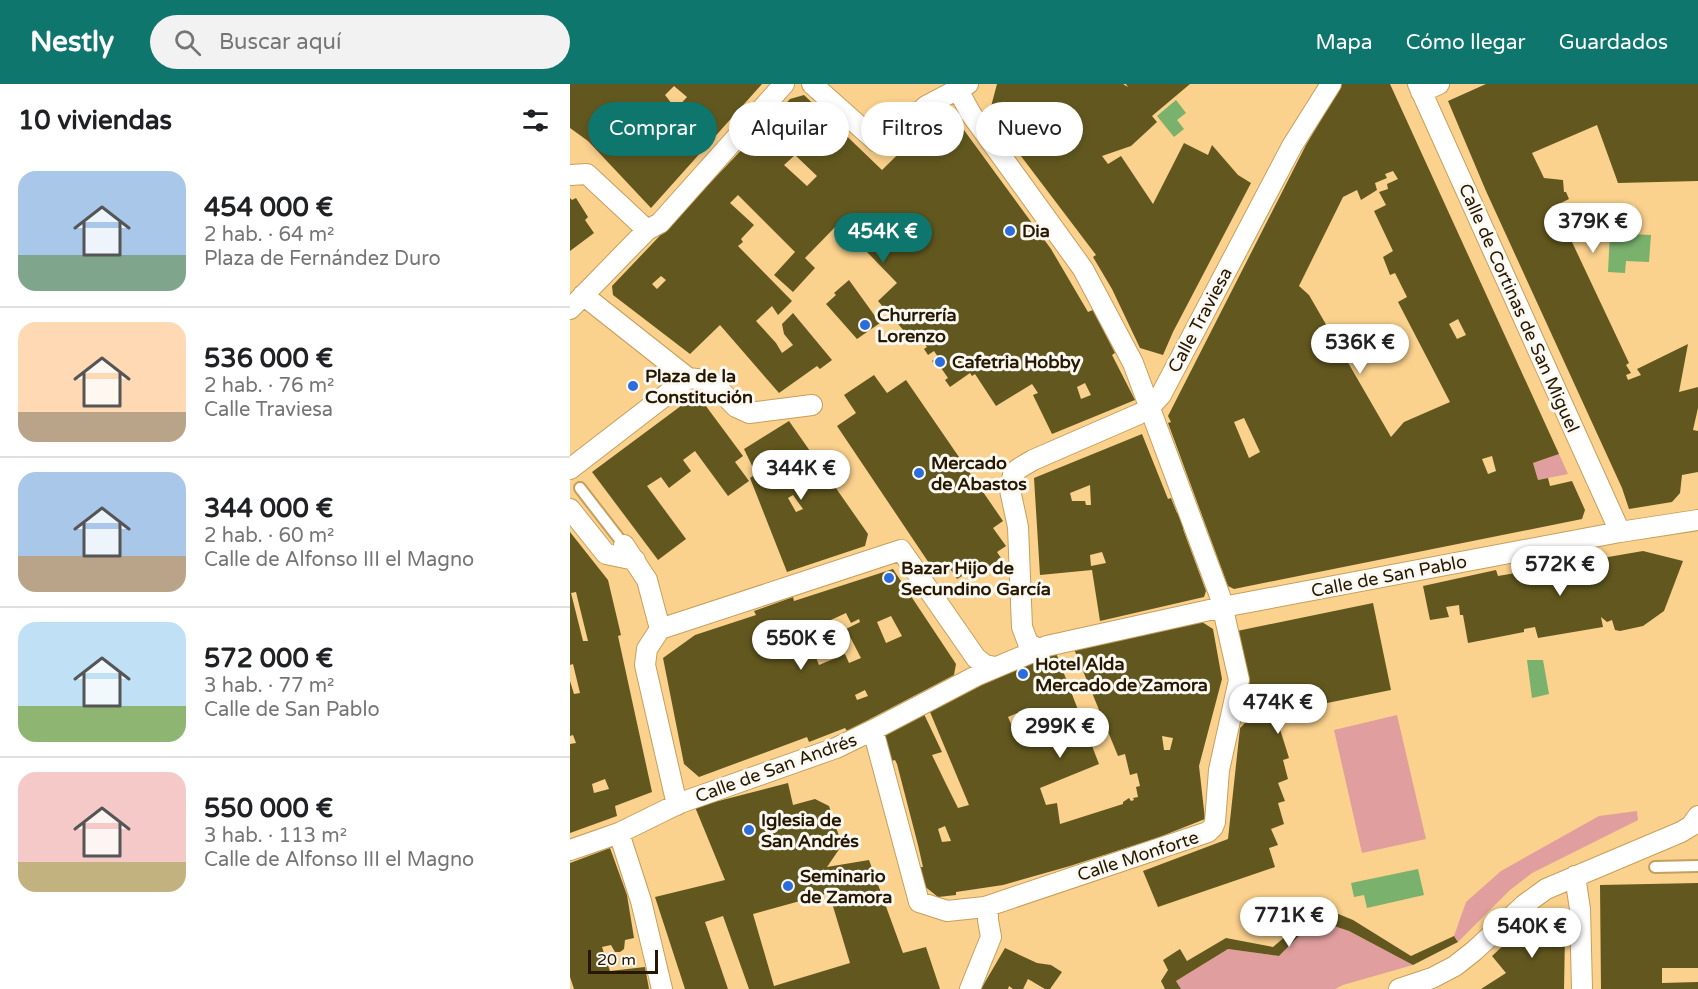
<!DOCTYPE html>
<html lang="es">
<head>
<meta charset="utf-8">
<style>
	:root { --surface:#fff; --page:#f2f2f2; --text:#202124; --muted:#757577; --line:#e0e0e0; --accent:#0f766e }
	body { margin:0; font-family:"Varela Round",sans-serif; background:var(--page); color:var(--text); height:100vh; display:flex; flex-direction:column; font-size:22px; white-space:nowrap }
	* { box-sizing:border-box; margin:0 }
	p { font-size:20px; color:var(--muted) }
	.icon { flex:none; width:33px; height:33px; fill:none; stroke:currentColor; stroke-width:2; stroke-linecap:round; stroke-linejoin:round }
	.map { position:relative; flex:1; overflow:hidden }
	.panel { display:flex; flex-direction:column; background:var(--surface); width:570px }
	.panel>* { flex:none }
	.guide { position:absolute; left:18px; top:18px; width:570px; height:54px; display:flex; gap:12px }
	.scale { position:absolute; left:18px; bottom:15px; width:70px; box-sizing:border-box; padding-left:6px; border:3px solid #251700; border-top:0; font-size:16px; line-height:21px; white-space:nowrap; color:#251700; -webkit-text-stroke:4px #fcf8f2; paint-order:stroke }
	.price { position:absolute; translate:-50% -51px; padding:0 14px; border-radius:21px; background:#fff; color:#222; font-size:20px; line-height:39px; filter:drop-shadow(0 2px 3px #0008) }
	.price::after { content:''; position:absolute; left:50%; top:36px; width:18px; height:14px; margin-left:-9px; background:inherit; clip-path:polygon(0 0,100% 0,50% 100%) }
	.price.active { background:var(--accent); color:#fff }
	ul { padding:0; list-style:none }
	li { display:flex; align-items:center; gap:18px; height:150px; padding:0 18px }
	li+li { border-top:2px solid var(--line) }
	li span { display:grid; place-items:center; flex:none; width:168px; height:120px; border-radius:18px; color:#555 }
	li>.icon { margin-inline-start:auto }
	span .icon { width:72px; height:72px; fill:#fffc; stroke-width:1 }
	li b { font-size:26px }
	h2 { display:flex; justify-content:space-between; align-items:center; height:72px; padding:0 18px; font-size:26px }
	.pill { padding:0 21px; border-radius:27px; background:var(--surface); box-shadow:0 3px 9px #0003; font-size:21px; line-height:54px }
	.pill.active { background:var(--accent); color:#fff }
	header { display:flex; align-items:center; gap:36px; box-sizing:border-box; height:84px; padding:0 30px; background:var(--accent); color:#fff }
	header strong { font-size:28px }
	nav { display:flex; gap:33px; margin-inline-start:auto; font-size:21px }
	.search { width:420px; height:54px; background:var(--page); display:flex; align-items:center; gap:15px; box-sizing:border-box; padding:0 21px; border-radius:33px; color:var(--muted); font-size:22px }
	main { display:flex; flex:1; min-height:0 }
	.map>svg:first-child { display:block }
</style>
</head>
<body>
<header>
<strong>Nestly</strong>
<div class="search"><svg class="icon" aria-label="search" viewBox="0 0 24 24"><circle cx="10" cy="10" r="6"/><path d="M15 15l6 6"/></svg>Buscar aquí</div>
<nav><a>Mapa</a><a>Cómo llegar</a><a>Guardados</a></nav>
</header>
<main>
<section class="panel">
<h2>10 viviendas<svg class="icon" aria-label="filters" viewBox="0 0 24 24"><path d="M4 7h16M4 17h16"/><circle cx="9" cy="7" r="2"/><circle cx="15" cy="17" r="2"/></svg></h2>
<ul>
<li><span style="background:linear-gradient(#a9c7e8 70%,#7fa58c 0)"><svg class="icon" aria-label="home" viewBox="0 0 24 24"><path d="M3 11l9-7 9 7M6 9v11h12V9"/></svg></span><div><b>454 000 €</b><p>2 hab. · 64 m²</p><p>Plaza de Fernández Duro</p></div></li>
<li><span style="background:linear-gradient(#ffd9b3 75%,#b9a48a 0)"><svg class="icon" aria-label="home" viewBox="0 0 24 24"><path d="M3 11l9-7 9 7M6 9v11h12V9"/></svg></span><div><b>536 000 €</b><p>2 hab. · 76 m²</p><p>Calle Traviesa</p></div></li>
<li><span style="background:linear-gradient(#a9c7e8 70%,#b9a48a 0)"><svg class="icon" aria-label="home" viewBox="0 0 24 24"><path d="M3 11l9-7 9 7M6 9v11h12V9"/></svg></span><div><b>344 000 €</b><p>2 hab. · 60 m²</p><p>Calle de Alfonso III el Magno</p></div></li>
<li><span style="background:linear-gradient(#bfe0f5 70%,#8fb573 0)"><svg class="icon" aria-label="home" viewBox="0 0 24 24"><path d="M3 11l9-7 9 7M6 9v11h12V9"/></svg></span><div><b>572 000 €</b><p>3 hab. · 77 m²</p><p>Calle de San Pablo</p></div></li>
<li><span style="background:linear-gradient(#f6c9c9 75%,#c2b280 0)"><svg class="icon" aria-label="home" viewBox="0 0 24 24"><path d="M3 11l9-7 9 7M6 9v11h12V9"/></svg></span><div><b>550 000 €</b><p>3 hab. · 113 m²</p><p>Calle de Alfonso III el Magno</p></div></li>
</ul>
</section>
<div class="map">
<svg width="1128" height="905" viewBox="0 0 1128 905">
	<rect width="100%" height="100%" fill="#fad18d"/>
	<path fill="#e09f9e" d="M989,370L998,390L968,396L963,379Z
		M827,631L856,755L792,769L764,646Z
		M1067,727L1068,736L962,789L940,806L888,858L884,852L896,818L931,787L1029,732Z
		M764,842L779,847L843,881L773,901L765,905H611L606,897L658,865L709,872L735,846Z"/>
	<path fill="#79b16d" d="M606,16L616,29L607,36L614,45L604,53L587,32Z
		M1040,149L1081,151L1079,178L1056,177L1055,189L1038,188Z
		M957,576H973L979,610L962,614Z
		M848,785L854,811L797,824L794,811L784,813L781,799Z"/>
	<path fill="#62581f" fill-rule="evenodd" d="M0,0H192L81,124L18,57L0,44ZM104,2L117,13L106,25L95,11Z
		M427,0H553L558,3L556,0H620L582,32L587,38L561,62L532,72L538,80L551,72L583,120L614,59L638,71L642,61L668,91L681,99L603,248L593,271L570,264L542,205L523,173L526,171L419,30Z
		M772,0H820L989,370L963,379L968,396L978,394L980,402L1002,397L1015,426L1012,435L664,505L658,502L598,339L601,338L598,332L736,61ZM823,87L828,95L817,100L818,105L809,108L816,121L804,127L823,167L813,173L820,191L825,189L837,213L828,218L880,318L834,338L821,353L739,211L729,202L773,113L787,106L791,116L807,106L805,99L817,94L815,90ZM888,235L896,251L887,255L879,240ZM674,334L690,368L679,374L664,338ZM922,372L926,387L918,390L912,375Z
		M916,0H1128V97L1048,99L1027,41L962,69L974,94L993,96L994,108H996L999,115L985,122L1059,279L1056,281L1061,289L1056,291L1058,296L1071,291L1067,285L1118,260L1109,308L1128,303V324L1123,346L1128,347V388L1112,391L1110,409L1102,418L1059,425L1052,404L916,107L878,17Z
		M234,11L312,86L367,32L383,31L481,165L518,228L523,226L545,269L542,271L565,316L482,350L463,311L468,309L462,300L426,322L405,290L402,292L400,289L380,303L375,296L378,294L369,281L366,283L362,277L368,273L364,267L358,271L354,265L357,263L347,249L341,255L308,217L327,199L269,139L235,174L245,184L223,208L204,191L225,168L168,111L160,119L184,141L171,155L173,158L168,162L222,217L208,231L202,222L186,237L206,259L212,269L223,261L214,250L212,240L223,229L262,276L250,285L247,282L209,309L150,241L120,270L43,211L42,202L220,15ZM225,71L247,92L237,102L214,81ZM91,192L96,196L87,205L82,200ZM515,299L521,311L511,315L507,303Z
		M0,114L2,116L6,114L18,133L15,136L24,149L0,167Z
		M279,196L310,239L287,255L256,220L266,211L264,209Z
		M304,291L317,309L336,296L433,437L423,444L436,462L427,468L431,474L401,495L397,489L387,495L375,477L363,485L267,342L286,329L274,311Z
		M127,310L173,372L165,378L179,397L158,412L125,367L113,376L121,387L99,404L91,393L77,402L116,455L88,476L22,388Z
		M219,337L298,450L295,462L217,488L180,394L186,390L174,365ZM223,411L233,425L226,428L218,414Z
		M572,350L598,415L601,414L607,429H611L616,444L613,445L636,507L634,513L530,537L522,486L470,491L464,394ZM520,401L521,421H516L515,417H502L500,409ZM532,468L536,479L521,482L520,471Z
		M0,448L38,496L51,551L48,552L82,708L45,722L47,732L0,749V660L6,659L3,651L0,652V597L4,610L10,609L3,580L0,581ZM6,508L18,557H13L1,509ZM35,695L39,705L24,709L22,700Z
		M1073,467L1113,477L1094,527L1073,542L1050,547L1045,546L1042,536L1037,538L1031,533L1033,543L968,554L965,543L954,545V548L898,559L893,531H890L889,521L876,523L879,533L860,536L853,502L926,486L928,492Z
		M323,485L386,580L384,591L277,647L275,644L239,658L237,653L129,693L114,680L93,574L125,551L186,531L184,527L223,513L224,517ZM276,529L281,539L289,535L290,538L276,545L291,574L279,579L275,570L249,581L245,571L271,561L261,536ZM321,532L332,552L316,559L307,538ZM295,606L298,612L287,616L285,611Z
		M803,519L821,606L708,629L710,637L709,642L719,674L713,676L718,695L708,699L715,717L708,719L714,740L701,745L708,761L699,764L705,783L588,823L573,787L658,755L670,644L676,638L674,632L685,630L667,547Z
		M629,536L643,545L652,595L629,682L635,735L587,754L500,782L433,801L386,808V811L368,813L353,801L348,783H353L348,761L327,680L325,676L321,677L314,648L353,628L372,668L362,671L376,700L388,724L399,721L360,628L423,595L486,569L529,680L470,704L476,721L487,719L490,740L553,720V718L559,714L561,717L564,716L563,714L568,713L566,703L570,702L567,689L560,691L555,670L548,672L504,565ZM450,628L457,644L445,649L438,633ZM592,652L603,654L600,666H594ZM375,742L381,757L372,758L368,745Z
		M218,699L223,721L245,715L259,722L272,761L257,783L299,776L333,869L356,863L370,905H179L153,832L135,838L158,905H115L85,813L155,796L125,723ZM259,809L280,879L204,902L183,830Z
		M40,764L57,811L64,854L55,856L54,865L50,868H45L41,861L32,863L40,887L75,883L79,905H4L0,893V779Z
		M1128,799V884H1092V899L1128,898V905H1031L1030,801Z
		M766,829L783,836L841,872L884,852L888,858L843,881L779,847L764,842L735,846L709,872L658,865L606,897L611,905H595L591,897L598,886L593,876L610,865L617,877L656,854L703,863L731,839Z
		M966,831L995,850L994,905H911L936,889L922,872Z
		M435,864L467,879L481,881L492,888L480,905H475L458,895L453,905H443L439,902L438,905H411Z"/>
	<g fill="none" stroke-linecap="round" stroke-linejoin="round">
		<defs>
			<path id="lane" d="M10,404L54,461
				M1085,783L1128,782"/>
			<path id="street" d="M242,0L307,58L320,55L356,22L398,0
				M848,0L1050,448
				M388,6L401,30L513,185L563,279L650,512L669,596L649,686L645,738L643,743L638,748L415,823
				M851,8L869,0
				M0,91L17,90L77,146
				M13,211L118,294L135,296L144,300L166,323L179,329L242,321
				M0,225L77,146L90,139L214,0
				M0,385L118,294
				M0,425L36,470L65,476
				M54,461L77,496L90,545
				M468,565L458,559L452,543L448,443L440,406L443,391L448,385L463,376L569,330L579,324L591,311L722,62L761,0
				M303,646L349,818L377,827L415,823L418,832
				M107,721L75,581L77,565L90,545L331,466L406,574L415,581L425,583
				M49,749L71,817L92,905
				M0,766L49,749L110,719L266,664L303,646L408,591L477,562L653,523L1050,448L1128,436
				M1005,792L1010,825L1012,905
				M400,905L421,853L418,836
				M829,905L862,894L885,882L904,867L954,821L976,805L1111,748L1121,742L1128,732"/>
		</defs>
		<use href="#lane" stroke="#c69f5c" stroke-width="14"/>
		<use href="#street" stroke="#c69f5c" stroke-width="22"/>
		<use href="#lane" stroke="#fff" stroke-width="10"/>
		<use href="#street" stroke="#fff" stroke-width="20"/>
	</g>
	<g fill="#2b6edb" stroke="#fcf8f2" stroke-width="2">
		<circle cx="440" cy="147" r="6"/>
		<circle cx="295" cy="241" r="6"/>
		<circle cx="370" cy="278" r="6"/>
		<circle cx="63" cy="302" r="6"/>
		<circle cx="349" cy="389" r="6"/>
		<circle cx="319" cy="494" r="6"/>
		<circle cx="453" cy="590" r="6"/>
		<circle cx="179" cy="746" r="6"/>
		<circle cx="218" cy="802" r="6"/>
	</g>
	<g text-anchor="middle" stroke-width="6" stroke-linejoin="round" paint-order="stroke">
		<g font-size="18" font-weight="bold" fill="#251700" stroke="#fcf8f2" text-anchor="start">
			<text x="452" y="153">Dia</text>
			<text x="307" y="237">Churrería<tspan x="307" dy="21">Lorenzo</tspan></text>
			<text x="382" y="284">Cafetria Hobby</text>
			<text x="75" y="298">Plaza de la<tspan x="75" dy="21">Constitución</tspan></text>
			<text x="361" y="385">Mercado<tspan x="361" dy="21">de Abastos</tspan></text>
			<text x="331" y="490">Bazar Hijo de<tspan x="331" dy="21">Secundino García</tspan></text>
			<text x="465" y="586">Hotel Alda<tspan x="465" dy="21">Mercado de Zamora</tspan></text>
			<text x="191" y="742">Iglesia de<tspan x="191" dy="21">San Andrés</tspan></text>
			<text x="230" y="798">Seminario<tspan x="230" dy="21">de Zamora</tspan></text>
		</g>
		<g font-size="18" fill="#251700" stroke="#fcf8f2">
			<text transform="translate(949 224) rotate(66)" y="6">Calle de Cortinas de San Miguel</text>
			<text transform="translate(630 236) rotate(-62)" y="6">Calle Traviesa</text>
			<text transform="translate(819 492) rotate(-11)" y="6">Calle de San Pablo</text>
			<text transform="translate(206 684) rotate(-20)" y="6">Calle de San Andrés</text>
			<text transform="translate(568 772) rotate(-18)" y="6">Calle Monforte</text>
		</g>
	</g>
</svg>
<div class="scale">20 m</div>
<b class="price" style="left:1023px;top:170px">379K €</b>
<b class="price active" style="left:313px;top:180px">454K €</b>
<b class="price" style="left:790px;top:291px">536K €</b>
<b class="price" style="left:231px;top:417px">344K €</b>
<b class="price" style="left:990px;top:513px">572K €</b>
<b class="price" style="left:231px;top:587px">550K €</b>
<b class="price" style="left:708px;top:651px">474K €</b>
<b class="price" style="left:490px;top:675px">299K €</b>
<b class="price" style="left:719px;top:864px">771K €</b>
<b class="price" style="left:962px;top:875px">540K €</b>
<div class="guide">
<a class="pill active">Comprar</a>
<a class="pill">Alquilar</a>
<a class="pill">Filtros</a>
<a class="pill">Nuevo</a>
</div>
</div>
</main>
</body>
</html>
